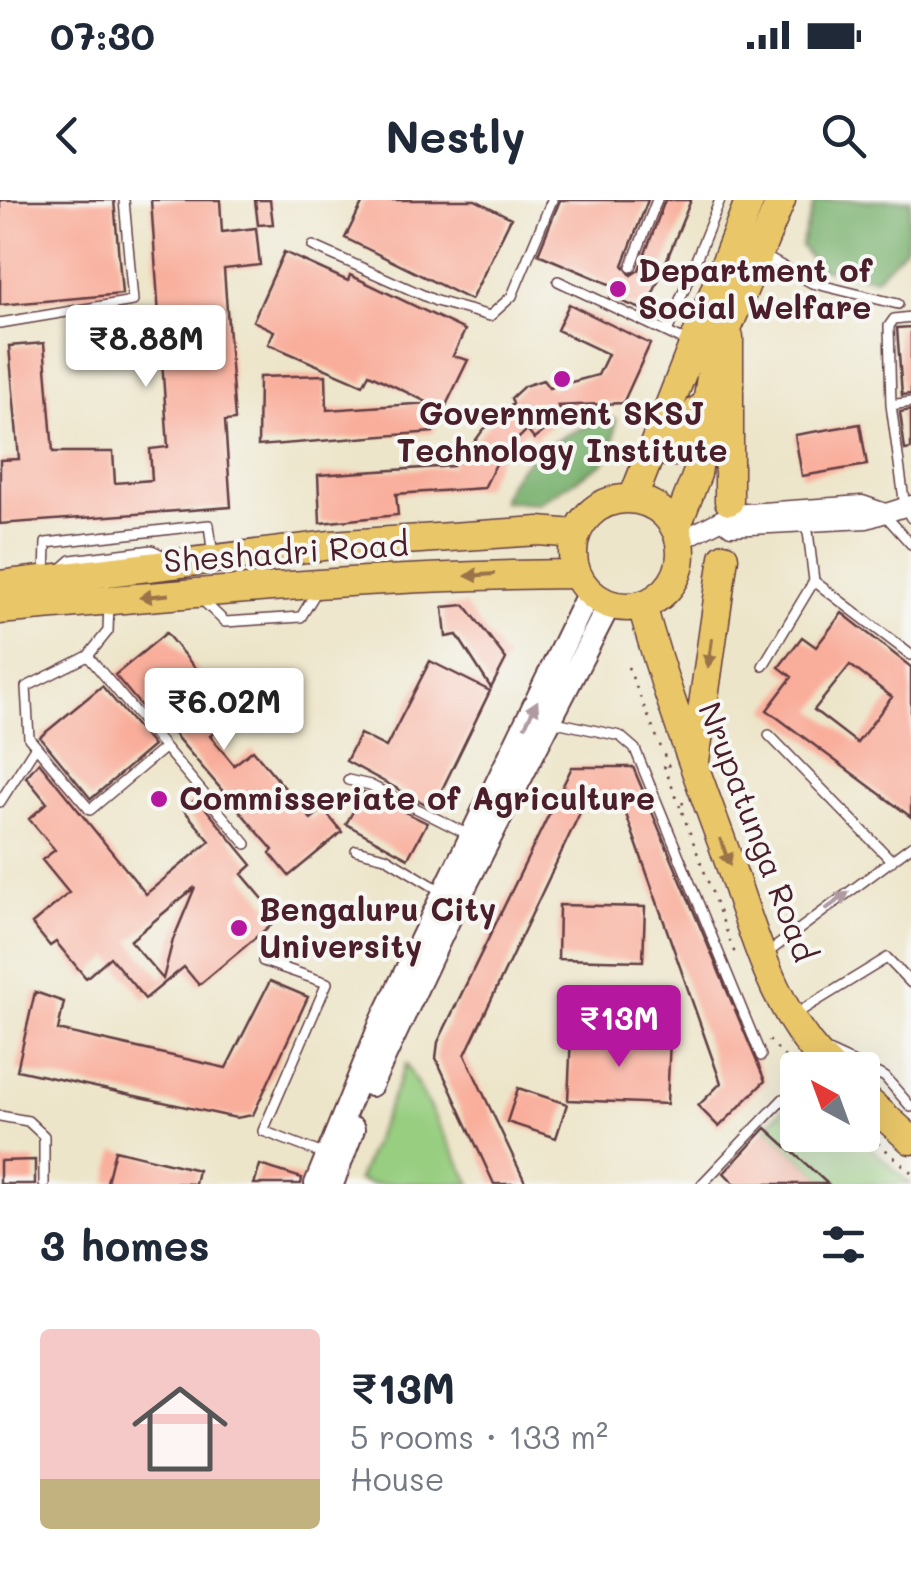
<!DOCTYPE html>
<html lang="en">
<head>
<meta charset="utf-8">
<style>
	:root { --surface:#fff; --page:#f6f6f7; --text:#1f2937; --muted:#747a83; --accent:#b5179e }
	body { margin:0; font-family:Mali,sans-serif; background:var(--page); color:var(--text); height:100vh; display:flex; flex-direction:column; font-size:38px; white-space:nowrap }
	* { box-sizing:border-box; margin:0 }
	p { font-size:32px; color:var(--muted) }
	.icon { flex:none; width:55px; height:55px; fill:none; stroke:currentColor; stroke-width:2; stroke-linecap:round; stroke-linejoin:round }
	.map { position:relative; height:984px; overflow:hidden }
	.sheet { display:flex; flex-direction:column; background:var(--surface); flex:1 }
	.sheet>* { flex:none }
	.needle { width:65px; rotate:319deg }
	.tools { position:absolute; left:780px; top:852px; display:grid; gap:20px }
	.tools a { display:grid; place-items:center; width:100px; height:100px; border-radius:10px; background:var(--surface); box-shadow:0 10px 40px #0002; font-size:50px }
	.price { position:absolute; translate:-50% -85px; padding:0 22px; border-radius:10px; background:#fff; color:#222; font-size:32px; line-height:65px; filter:drop-shadow(0 2px 5px #0008) }
	.price::after { content:''; position:absolute; left:50%; top:60px; width:30px; height:22px; margin-left:-15px; background:inherit; clip-path:polygon(0 0,100% 0,50% 100%) }
	.price.current { background:var(--accent); color:#fff }
	ul { padding:0; list-style:none }
	li { display:flex; align-items:center; gap:30px; height:250px; padding:0 40px }
	li span { display:grid; place-items:center; flex:none; width:280px; height:200px; border-radius:10px; color:#555 }
	li>.icon { margin-inline-start:auto }
	span .icon { width:120px; height:120px; fill:#fffc; stroke-width:1 }
	li b { font-size:42px }
	h2 { display:flex; justify-content:space-between; align-items:center; height:120px; padding:0 40px; font-size:42px }
	.status { display:flex; justify-content:space-between; align-items:center; height:70px; padding:0 50px; background:var(--surface); direction:ltr }
	.status svg { height:28px; fill:currentColor }
	header { display:flex; justify-content:space-between; align-items:center; height:130px; padding:0 40px; background:var(--surface); font-size:45px; font-weight:700 }
	.map>svg:first-child { display:block }
</style>
</head>
<body>
<div class="status"><b>07:30</b><svg viewBox="0 0 49 12"><path d="M0 12V9h3v3zM5 12V6h3v6zM10 12V3h3v9zM15 12V0h3v12zM26 1h20v11H26zM47 4h2v5h-2z"/></svg></div>
<header><svg class="icon" aria-label="back" viewBox="0 0 24 24"><path d="M15 5l-7 7 7 7"/></svg>Nestly<svg class="icon" aria-label="search" viewBox="0 0 24 24"><circle cx="10" cy="10" r="6"/><path d="M15 15l6 6"/></svg></header>
<div class="map">
<svg width="911" height="984" viewBox="0 0 911 984">
	<rect width="100%" height="100%" fill="#f6f6f2"/>
	<filter id="ink" filterUnits="userSpaceOnUse"><feTurbulence type="fractalNoise" baseFrequency=".01" numOctaves="2"/><feDisplacementMap in="SourceGraphic" scale="20" xChannelSelector="R" yChannelSelector="G"/><feConvolveMatrix kernelMatrix="1 2 1 2 8 2 1 2 1" color-interpolation-filters="sRGB"/></filter>
	<filter id="wash" filterUnits="userSpaceOnUse"><feTurbulence type="fractalNoise" baseFrequency=".0048" numOctaves="4" result="noise"/><feDisplacementMap in="SourceGraphic" scale="40" xChannelSelector="R" yChannelSelector="G"/><feGaussianBlur stdDeviation="2.25" result="paint"/><feColorMatrix in="noise" values="0 0 0 0 0 0 0 0 0 0 0 0 0 0 0 0 0 1.4 0 .05"/><feComposite in="paint" operator="in"/></filter>
	<g filter="url(#wash)">
		<rect width="100%" height="100%" fill="#ede5c9"/>
		<path fill="#97ce80" stroke="#707656" stroke-width="2.5" d="M406,864L470,982L471,984H371L358,980Z
			M797,893L798,935H857L910,984H828L766,928Z"/>
		<path fill="#79b16e" stroke="#62684c" stroke-width="2.5" d="M815,0H911L906,47L876,78L817,68L801,46Z
			M604,219H616L614,241L603,263L538,303L502,301C516,254 562,236 604,219Z"/>
		<g id="blocks">
			<path fill="#f9ae9b" fill-rule="evenodd" d="M0,0H114L122,94L0,105Z
				M151,0H220L222,32L256,28L260,65L224,69L235,220L225,221L231,307L0,324V260L19,259L9,146L44,143L53,252H113L115,283L152,280L150,249L168,247Z
				M255,0H270L273,24L258,25Z
				M364,0H475L511,18L471,100L345,38Z
				M560,0H648L623,65L631,75L639,70L665,0H691L646,111L610,97L614,86L538,54Z
				M284,52L348,81L350,75L465,130L453,156L468,160L433,232L258,246L259,177L326,175L327,210L429,203L369,174L363,185L268,144L274,131L253,121Z
				M569,104L650,144L623,203L558,206L565,215L534,239L527,230L500,256L484,288L396,294L398,315L320,323L318,275L453,266V255H465L483,230L513,204L511,198L524,186L543,180L549,188L598,175L608,154L557,130Z
				M911,127V194L902,195L897,128Z
				M911,210V249L905,250L900,212Z
				M860,224L867,265L802,276L795,235Z
				M465,405L506,459L491,488L457,435L446,437L443,407Z
				M842,413L911,467V617L767,510L792,477L779,467L802,437L816,447ZM850,465L892,497L857,543L814,510Z
				M166,433L235,516L210,536L234,565L253,550L311,619L323,609L342,632L289,676L270,653L273,650L168,527L162,531L115,475Z
				M430,461L490,491L433,608L346,561L360,534L386,547Z
				M102,486L153,546L91,599L40,537Z
				M39,562L146,694L210,641L184,610L197,598L252,665L242,674L279,718L199,785L184,767L145,799L110,757L86,778L56,742L50,746L32,724L69,693L42,660L55,650L29,619L47,603L26,577ZM195,687L173,740L163,779L130,741Z
				M572,567H633L765,881L719,927L698,906L721,883L620,597L587,598L465,855L526,984H494L436,858L438,842Z
				M364,592L427,623L408,658L346,624Z
				M559,705L645,707L643,761L558,759Z
				M270,781L308,797L253,915L236,918L17,870L35,792L64,802L58,830L226,868Z
				M571,835L670,839L667,904L568,900Z
				M518,888L567,904L556,938L507,922Z
				M766,928L828,984H735L724,973Z
				M115,950L198,970L195,984L107,982Z
				M35,960V984H0V961Z
				M260,965L302,978L301,984H254Z"/>
		</g>
	</g>
	<g filter="url(#ink)">
		<use href="#blocks" fill-opacity="0" stroke="#623d43" stroke-width="2.5"/>
		<g fill="none" stroke-linecap="round" stroke-linejoin="round">
			<defs>
				<path id="service" d="M313,46L436,101L490,116L512,96L552,0
					M764,56L812,83L898,104
					M631,67L657,0
					M558,81L681,139
					M0,123L133,101L124,0
					M667,132L720,0
					M911,202L891,205L905,307L911,318
					M891,205L889,126L894,119L911,117
					M883,313L911,344
					M62,368L71,360L152,350L166,357
					M45,377L46,343L209,325L213,357
					M814,381L911,455
					M199,397L225,422L301,417L318,389
					M109,403L108,431L88,456L246,644
					M88,456L26,487L29,538L90,610L164,548
					M763,466L814,381L807,323
					M551,521L620,536L635,549L761,856
					M769,535L892,661
					M348,580L370,585L469,635
					M0,602L36,546
					M356,650L385,657L441,691
					M766,754L911,646
					M263,761L327,783L263,931L326,955
					M794,815L887,758L911,783
					M826,850L885,877L911,907
					M0,916L28,921L44,936V984
					M702,984L783,899"/>
				<path id="minor" d="M726,322L731,326L867,319L911,305
					M680,341L732,314L862,305L882,312"/>
				<path id="tertiary" d="M371,885L457,702L609,405
					M316,984L382,821L589,392
					M332,984L353,929"/>
				<path id="primary" d="M665,225L667,252H674L698,210
					M633,298L750,0
					M573 353a54 54 0 1 1 108 0a54 54 0 1 1-108 0Z
					M729,301V138
					M676,328L697,274L713,163L781,0
					M0,385L331,345L539,331L575,334
					M642,405C664,487 694,566 723,645C750,719 772,816 833,870
					M0,410C192,393 384,375 577,374
					M695,561L724,357
					M862,896L911,940"/>
			</defs>
			<use href="#service" stroke="#623d43" stroke-width="12"/>
			<use href="#minor" stroke="#623d43" stroke-width="21"/>
			<use href="#tertiary" stroke="#623d43" stroke-width="26"/>
			<use href="#primary" stroke="#623d43" stroke-width="31"/>
			<path stroke="#623d43" stroke-width="2.5" stroke-dasharray="2.5 8" stroke-linecap="butt" d="M628,467L669,567
				M664,566L680,607
				M683,602L681,609L735,754
				M769,840L798,871
				M862,929L911,972"/>
			<use href="#service" stroke="#fff" stroke-width="9"/>
			<use href="#minor" stroke="#fff" stroke-width="18"/>
			<use href="#tertiary" stroke="#fff" stroke-width="22"/>
			<use href="#primary" stroke="#e9c769" stroke-width="28"/>
		</g>
		<defs><path id="oneway-solid" d="M-6-.8H1V-3.2L6.5 0L1 3.2V.8H-6Z" transform="scale(2.5)"/></defs>
		<g fill="#9a734a">
			<use href="#oneway-solid" transform="translate(480 375) rotate(176)"/>
			<use href="#oneway-solid" transform="translate(154 396) rotate(174)"/>
			<use href="#oneway-solid" transform="translate(710 453) rotate(98)"/>
			<use href="#oneway-solid" transform="translate(725 652) rotate(70)"/>
		</g>
		<g fill="#ae9aa0">
			<use href="#oneway-solid" transform="translate(531 514) rotate(-64)"/>
			<use href="#oneway-solid" transform="translate(837 701) rotate(-36)"/>
		</g>
	</g>
	<g fill="#b5179e" stroke="#f6f6f2" stroke-width="4">
		<circle cx="618" cy="89" r="10"/>
		<circle cx="562" cy="179" r="10"/>
		<circle cx="159" cy="599" r="10"/>
		<circle cx="239" cy="728" r="10"/>
	</g>
	<g text-anchor="middle" stroke-width="8" stroke-linejoin="round" paint-order="stroke">
		<g font-size="32" font-weight="bold" fill="#4a1f2b" stroke="#f6f6f2" text-anchor="start">
			<text x="638" y="82">Department of<tspan x="638" dy="37">Social Welfare</tspan></text>
			<text x="562" y="225" text-anchor="middle">Government SKSJ<tspan x="562" dy="37">Technology Institute</tspan></text>
			<text x="179" y="610">Commisseriate of Agriculture</text>
			<text x="259" y="721">Bengaluru City<tspan x="259" dy="37">University</tspan></text>
		</g>
		<g font-size="32" fill="#4a1f2b" stroke="#f6f6f2">
			<text transform="translate(286 353) rotate(-4)" y="11">Sheshadri Road</text>
			<text transform="translate(757 632) rotate(69)" y="11">Nrupatunga Road</text>
		</g>
	</g>
</svg>
<div class="tools">
<a><svg class="needle" viewBox="-14 -14 28 28"><path d="M0-13l5 13h-10z" fill="#e53935"/><path d="M0 13l5-13h-10z" fill="#747a83"/></svg></a>
</div>
<b class="price" style="left:146px;top:190px">₹8.88M</b>
<b class="price" style="left:224px;top:553px">₹6.02M</b>
<b class="price current" style="left:619px;top:870px">₹13M</b>
</div>
<section class="sheet">
<h2>3 homes<svg class="icon" aria-label="filters" viewBox="0 0 24 24"><path d="M4 7h16M4 17h16"/><circle cx="9" cy="7" r="2"/><circle cx="15" cy="17" r="2"/></svg></h2>
<ul>
<li><span style="background:linear-gradient(#f6c9c9 75%,#c2b280 0)"><svg class="icon" aria-label="home" viewBox="0 0 24 24"><path d="M3 11l9-7 9 7M6 9v11h12V9"/></svg></span><div><b>₹13M</b><p>5 rooms · 133 m²</p><p>House</p></div></li>
</ul>
</section>
</body>
</html>
